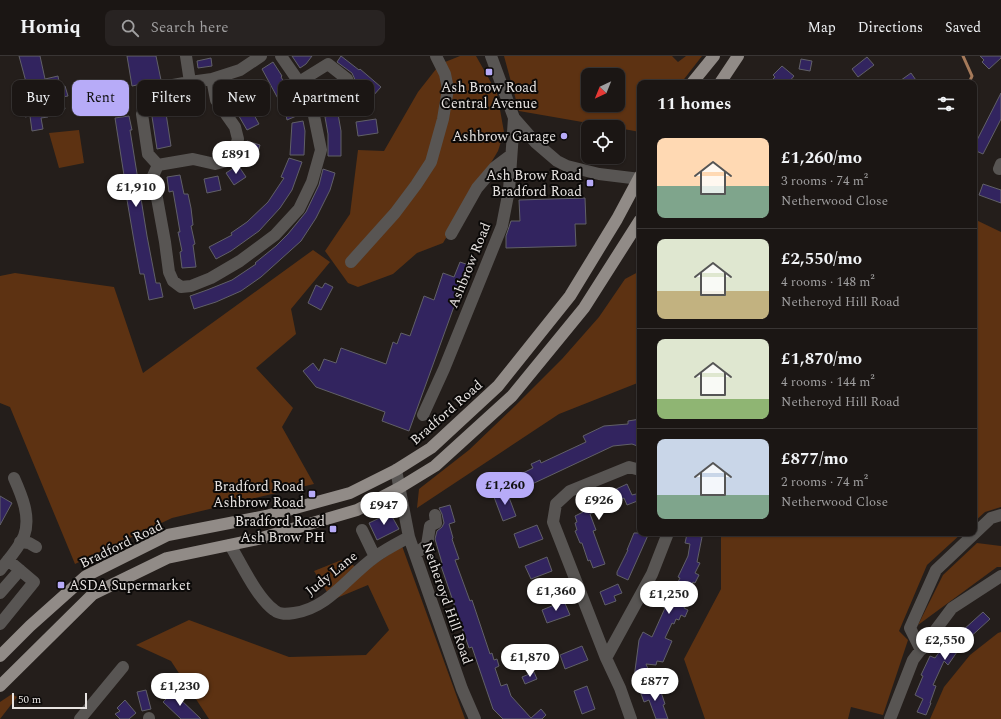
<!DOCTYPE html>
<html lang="en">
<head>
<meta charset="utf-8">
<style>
	:root { --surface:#1b1614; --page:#282322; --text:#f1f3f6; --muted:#a09fa0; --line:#393534; --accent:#b7abf8 }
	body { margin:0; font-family:Spectral,serif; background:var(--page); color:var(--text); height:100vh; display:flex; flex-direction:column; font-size:15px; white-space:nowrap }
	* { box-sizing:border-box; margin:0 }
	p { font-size:13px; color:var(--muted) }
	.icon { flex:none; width:22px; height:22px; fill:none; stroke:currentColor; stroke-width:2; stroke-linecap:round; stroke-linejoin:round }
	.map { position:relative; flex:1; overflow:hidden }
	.side { position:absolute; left:637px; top:24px; width:340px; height:456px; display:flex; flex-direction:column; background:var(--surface); border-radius:8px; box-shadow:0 1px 3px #0004,0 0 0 1px var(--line) }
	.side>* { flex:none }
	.top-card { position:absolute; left:12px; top:24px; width:380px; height:36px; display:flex; gap:8px }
	.needle { width:26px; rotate:223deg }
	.controls { position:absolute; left:581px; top:12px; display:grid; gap:8px }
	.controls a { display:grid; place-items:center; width:44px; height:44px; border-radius:8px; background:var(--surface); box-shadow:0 1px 3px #0004,0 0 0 1px var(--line); font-size:20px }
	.scale { position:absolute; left:12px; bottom:10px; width:75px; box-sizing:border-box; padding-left:4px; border:2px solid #e8e4e2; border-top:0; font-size:11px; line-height:14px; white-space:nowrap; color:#e8e4e2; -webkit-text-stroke:3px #0b0908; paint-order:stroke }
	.price { position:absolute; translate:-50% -34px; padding:0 9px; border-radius:14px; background:#fff; color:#222; font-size:13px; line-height:26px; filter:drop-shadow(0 1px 2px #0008) }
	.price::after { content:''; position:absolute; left:50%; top:24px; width:12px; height:9px; margin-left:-6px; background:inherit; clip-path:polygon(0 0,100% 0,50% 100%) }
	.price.current { background:var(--accent); color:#111 }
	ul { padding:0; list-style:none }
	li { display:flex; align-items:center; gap:12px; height:100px; padding:0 20px }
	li+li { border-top:1px solid var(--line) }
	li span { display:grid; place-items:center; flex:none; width:112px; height:80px; border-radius:8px; color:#555 }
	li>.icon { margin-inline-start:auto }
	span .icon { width:48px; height:48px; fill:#fffc; stroke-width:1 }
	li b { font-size:17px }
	h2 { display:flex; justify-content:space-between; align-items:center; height:48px; padding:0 20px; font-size:17px }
	.pill { padding:0 14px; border-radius:8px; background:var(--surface); box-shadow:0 1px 3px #0004,0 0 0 1px var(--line); font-size:14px; line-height:36px }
	.pill.current { background:var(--accent); color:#111 }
	header { display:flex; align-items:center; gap:24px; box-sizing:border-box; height:56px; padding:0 20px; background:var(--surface); border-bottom:1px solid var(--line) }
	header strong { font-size:19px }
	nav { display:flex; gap:22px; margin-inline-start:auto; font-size:14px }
	.search { width:280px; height:36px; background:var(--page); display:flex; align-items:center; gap:10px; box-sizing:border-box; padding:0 14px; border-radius:8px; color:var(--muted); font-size:15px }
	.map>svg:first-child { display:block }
</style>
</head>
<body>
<header>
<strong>Homiq</strong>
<div class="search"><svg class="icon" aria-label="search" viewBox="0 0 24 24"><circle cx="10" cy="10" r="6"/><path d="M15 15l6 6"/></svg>Search here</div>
<nav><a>Map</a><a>Directions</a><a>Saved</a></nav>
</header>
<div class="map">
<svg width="1001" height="663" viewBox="0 0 1001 663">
	<rect width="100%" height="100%" fill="#241e1b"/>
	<path fill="#5d3212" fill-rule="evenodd" d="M460,0H476L497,37L504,76L498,95L443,187L417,197L393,218L358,231L348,227L325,195L350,158L358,94L384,95L418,36L440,8Z
		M504,0H672L678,6L686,0H702L681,27H640V76L618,72V71H611L519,55ZM588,19H618V49H588Z
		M79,74L84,107L59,112L49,77Z
		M974,163L1001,176V451L985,456L974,466Z
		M313,194L330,206L291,253L296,278L256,312L293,352L282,371L314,428L172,462L75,508L10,351L0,347V220L15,217L114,231L143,317Z
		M640,215V326L559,358L417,452L419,433L469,394L516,349L562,303L599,261L625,223Z
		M721,477H962L927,509L899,575L908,584L883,659L851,651L848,663H705L684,603L721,533Z
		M977,487L1001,490V511H997L918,569L943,519Z
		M402,490L465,663H209L171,605L136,589L189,564L289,601L366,599L389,574L368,529L332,544L314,515L344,503L363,516Z
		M1001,576V663H930L944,631L970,599L998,577Z
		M12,638L17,641L0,663V646Z"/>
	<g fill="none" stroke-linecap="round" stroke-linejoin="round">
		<path stroke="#a67a5a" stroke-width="3" d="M963,0L972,20L969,27"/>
	</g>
	<path fill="#32245f" stroke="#616067" d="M19,0H40L45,23L58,20L60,31L65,30L68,40L62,41L65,53L46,57L48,61L41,62L43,73L32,75L30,60L25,61L17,28L26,26Z
		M127,0H156L161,24L132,30Z
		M292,0H312L306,8L300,12Z
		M341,0L359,14L360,13L381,31L372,41L357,28L352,17L337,6Z
		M980,0H1001V2L989,13L982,6L984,4Z
		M867,1L874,9L858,21L852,13Z
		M211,2L212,10L198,12L197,5Z
		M801,3L812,5L810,15L799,13Z
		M273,6L282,20L281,21L298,50L301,58L287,64L284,48L282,50L262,13Z
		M782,10L794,20L788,27H769L775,21L773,19Z
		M911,17L918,27H897Z
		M329,30L335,44L322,49L316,35Z
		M236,33L247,46L259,68L247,74L236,55L225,42Z
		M1001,37V63L983,98L974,94V90Z
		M165,51L171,90L157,93L151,54Z
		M338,58L341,75V100H328V78L325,61Z
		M129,60L132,74H130L147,180L156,227H160L163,241L149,244L144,218H140L134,185L125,132H126L115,62Z
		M376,63L378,77L358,80L356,66Z
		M303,65L305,75L304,99H290L292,67Z
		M247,85L260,89L256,103L243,99Z
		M289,102L302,106L292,134L280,152L259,175L231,195L216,203L209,191L232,179L231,177L247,166L268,146L284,122L281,121Z
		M238,109L246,121L234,129L226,117Z
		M323,113L335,117L333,124L330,134L316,162L301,185L261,221L241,235L216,246L194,253L190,240L207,234L232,224L256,208L255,207L276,190L288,178L306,156L319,129Z
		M180,119L184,138H188L191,152L193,169L191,170L195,188L193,189L196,211L182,212L180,196L182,195L178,176H180L177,158L173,135L169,136L167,121Z
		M218,120L221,134L207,137L204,123Z
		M983,128L1001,134V147L979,139Z
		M585,142L586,168H575L576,190L506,192V180L511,165H520L519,144Z
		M460,206L469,209L409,375L382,365L385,356L316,331L303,315L313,307L319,315L324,303L336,307L341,292L386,308L393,286L397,288L401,277L410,280L424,240L434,244L443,217L454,221Z
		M325,227L333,231L321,254L308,247L316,229L322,232Z
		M640,363V391L632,388L613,390L530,429L523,417L533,412L531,408L540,404L541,407L586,386L583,380L604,370L628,368V365Z
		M627,428L632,439L640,437V444L627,449L624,442L590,458L596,474L593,475L605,508L593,512L590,504L588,505L582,487H580L575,475L577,474L575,467L577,466L575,460L583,456L581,451L592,446L590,443L600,438L601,440Z
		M507,436L516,460L503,465L494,441Z
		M0,440L12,447L0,469Z
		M450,449L455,466L449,468L453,482L452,483L459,503L455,504L470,545L472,544L490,598L492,597L494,604L497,603L499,610L495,612L501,630L507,628L511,640L531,662L541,653L546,659L542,663H503L493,653L477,606L472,591L469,592L440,507H442L435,483L437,475L442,471L444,467L442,458L439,452Z
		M390,457L399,473L377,484L369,467Z
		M537,469L543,483L519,492L514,478Z
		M634,477H649L628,524L617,519V516L628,494H627Z
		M687,478L702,481L697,506L700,507L695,517L699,519L695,527L693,526L684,546L686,547L684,552L688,554L685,561L681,559L679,564L676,563L674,568L672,567L665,582L672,585L663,606L657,605L656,609L646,608L653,625L634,622L639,584L643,576L652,581L665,552L661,550L664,543L667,545L671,536H673L680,522L678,521L688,500L690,488L685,487Z
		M547,501L552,515L531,523L525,510Z
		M618,528L622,537L614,540L616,545L605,549L600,536Z
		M564,545L570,559L547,567L542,554Z
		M983,556L990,563L955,595L957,596L948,609L944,605L933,629L936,630L930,647H931L926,659L917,656L923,643L915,639L923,620L921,619L930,600L935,602L948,584L954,578L960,573L962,575Z
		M582,590L588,604L565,613L560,599Z
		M534,616L537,623L525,628L522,621Z
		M587,630L595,653L582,658L574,635Z
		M655,630V632L659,630L665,648L663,649L668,663H656L649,644L644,646L640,635Z
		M176,633L182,639L179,642L201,663H181L163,646Z
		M146,634L151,653L142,655L137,636Z
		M125,644L136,657L129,663H120L115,658L120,655L117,652Z"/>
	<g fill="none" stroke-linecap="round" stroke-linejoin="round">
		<path stroke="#585553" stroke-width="12" d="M186,0L190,26L212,23L240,14L261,0
			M281,0L299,26L328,8L347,23L355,41
			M491,0L514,62L536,87L557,105L567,110L599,118L640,123
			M212,23L216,44L235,71L238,83L234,96L227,105L215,108L193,103L158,109L153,120L165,186L169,216L173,225L181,231L191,230L211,222L240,205L275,179L299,153L312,126L321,94L313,55L299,26
			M173,29L190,26
			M142,58L148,98L158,109
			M999,113L1001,108
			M451,178L477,132L495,111L511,99
			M351,206L395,157L416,129L431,106L443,63L448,33L445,18L436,0
			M423,359L444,313L502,170L509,134L514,62
			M396,414L409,481L462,633L475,663
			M362,474L375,501
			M20,486L29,487L36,491
			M230,489C241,507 257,542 274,554C280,559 287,558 294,557C329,552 348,520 375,501C386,493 398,487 409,481
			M415,498L427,489L430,470L436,467L435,459
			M0,514C8,504 19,492 24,480C31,461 22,440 14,422
			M0,537L20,514
			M0,568L34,526L8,504
			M921,594L910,572L936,514L991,462L1001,459
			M606,602L652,518L668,477
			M149,662V663
			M80,663L123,611
			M631,663L620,632L606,602L553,466L556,448L570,435L629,411L640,414
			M890,663L913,604L952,552L1001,520"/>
		<path stroke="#918b87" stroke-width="12" d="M692,27L714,0
			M720,27L738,0
			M0,600L30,570L86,520L168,479L266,460L350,437L396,414L431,392L498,330L570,240L617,163L640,120
			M0,630L93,538L167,502L258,483L357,454L399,432L435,410L512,340L584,252L640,164"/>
	</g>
	<g fill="#b7abf8" stroke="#0b0908" stroke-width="1.5">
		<rect x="485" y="12" width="8" height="8" rx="2"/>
		<circle cx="564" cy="80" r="4"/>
		<rect x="586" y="123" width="8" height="8" rx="2"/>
		<rect x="308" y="434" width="8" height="8" rx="2"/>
		<rect x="329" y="469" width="8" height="8" rx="2"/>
		<rect x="57" y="525" width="8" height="8" rx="2"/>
	</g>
	<g text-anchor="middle" stroke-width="4" stroke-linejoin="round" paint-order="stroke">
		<g font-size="14" fill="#e8e4e2" stroke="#0b0908" text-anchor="end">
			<text x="489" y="36" text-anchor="middle">Ash Brow Road<tspan x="489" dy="16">Central Avenue</tspan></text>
			<text x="556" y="85">Ashbrow Garage</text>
			<text x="582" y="124">Ash Brow Road<tspan x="582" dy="16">Bradford Road</tspan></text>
			<text x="304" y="435">Bradford Road<tspan x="304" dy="16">Ashbrow Road</tspan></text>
			<text x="325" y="470">Bradford Road<tspan x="325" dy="16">Ash Brow PH</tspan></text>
			<text x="69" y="534" text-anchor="start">ASDA Supermarket</text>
		</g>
		<g font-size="14" fill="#e8e4e2" stroke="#0b0908">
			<text transform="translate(469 209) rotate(-68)" y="5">Ashbrow Road</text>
			<text transform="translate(446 356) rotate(-41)" y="5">Bradford Road</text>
			<text transform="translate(121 488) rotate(-26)" y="5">Bradford Road</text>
			<text transform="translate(331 517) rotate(-39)" y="5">Judy Lane</text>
			<text transform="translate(448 547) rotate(71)" y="5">Netheroyd Hill Road</text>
		</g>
	</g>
</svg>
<div class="controls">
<a><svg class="needle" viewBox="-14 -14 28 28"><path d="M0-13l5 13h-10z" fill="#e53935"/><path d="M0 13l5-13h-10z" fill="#a09fa0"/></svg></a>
<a><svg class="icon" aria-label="locate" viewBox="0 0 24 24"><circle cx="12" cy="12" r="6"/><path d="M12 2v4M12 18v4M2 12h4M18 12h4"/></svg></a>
</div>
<div class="scale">50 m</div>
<b class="price" style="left:236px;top:119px">£891</b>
<b class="price" style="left:136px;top:152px">£1,910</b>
<b class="price current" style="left:505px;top:450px">£1,260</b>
<b class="price" style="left:599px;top:465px">£926</b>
<b class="price" style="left:384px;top:470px">£947</b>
<b class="price" style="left:556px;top:556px">£1,360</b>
<b class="price" style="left:669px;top:559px">£1,250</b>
<b class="price" style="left:945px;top:605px">£2,550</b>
<b class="price" style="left:530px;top:622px">£1,870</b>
<b class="price" style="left:655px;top:646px">£877</b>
<b class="price" style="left:180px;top:651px">£1,230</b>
<div class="top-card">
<a class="pill">Buy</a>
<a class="pill current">Rent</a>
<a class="pill">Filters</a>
<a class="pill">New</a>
<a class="pill">Apartment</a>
</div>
<section class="side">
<h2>11 homes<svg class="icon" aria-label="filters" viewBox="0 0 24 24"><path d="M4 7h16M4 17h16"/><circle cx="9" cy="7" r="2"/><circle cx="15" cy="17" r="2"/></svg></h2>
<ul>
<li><span style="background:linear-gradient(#ffd9b3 60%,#7fa58c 0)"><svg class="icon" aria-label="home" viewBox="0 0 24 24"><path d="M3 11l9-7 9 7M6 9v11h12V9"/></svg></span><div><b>£1,260/mo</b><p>3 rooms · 74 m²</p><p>Netherwood Close</p></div></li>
<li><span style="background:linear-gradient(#dfe7d0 65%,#c2b280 0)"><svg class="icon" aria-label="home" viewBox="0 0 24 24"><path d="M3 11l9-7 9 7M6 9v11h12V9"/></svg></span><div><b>£2,550/mo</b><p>4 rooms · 148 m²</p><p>Netheroyd Hill Road</p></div></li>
<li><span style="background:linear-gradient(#dfe7d0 75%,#8fb573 0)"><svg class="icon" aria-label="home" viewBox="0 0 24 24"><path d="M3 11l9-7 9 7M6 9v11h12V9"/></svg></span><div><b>£1,870/mo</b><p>4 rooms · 144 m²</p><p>Netheroyd Hill Road</p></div></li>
<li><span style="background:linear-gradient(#c9d6e8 70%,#7fa58c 0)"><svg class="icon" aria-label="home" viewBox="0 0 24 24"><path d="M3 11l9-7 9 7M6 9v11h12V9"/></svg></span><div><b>£877/mo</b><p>2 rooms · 74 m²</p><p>Netherwood Close</p></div></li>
</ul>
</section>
</div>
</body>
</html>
